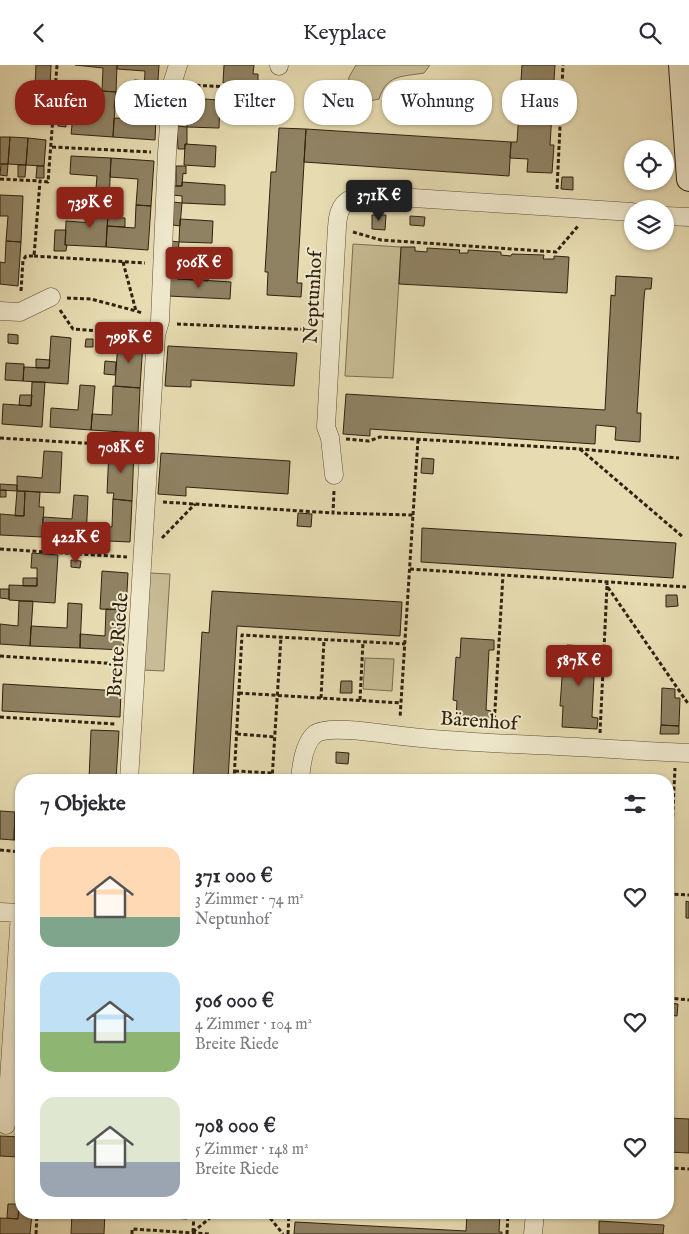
<!DOCTYPE html>
<html lang="de">
<head>
<meta charset="utf-8">
<style>
	:root { --surface:#fff; --page:#f7f7f7; --text:#2b2b33; --muted:#7c7c81; --accent:#8f2418 }
	body { margin:0; font-family:"IM FELL English",serif; background:var(--page); color:var(--text); height:100vh; display:flex; flex-direction:column; font-size:19px; white-space:nowrap }
	* { box-sizing:border-box; margin:0 }
	p { font-size:16px; color:var(--muted) }
	.icon { flex:none; width:28px; height:28px; fill:none; stroke:currentColor; stroke-width:2; stroke-linecap:round; stroke-linejoin:round }
	.map { position:relative; flex:1; overflow:hidden }
	.details { position:absolute; left:15px; top:709px; width:659px; height:445px; display:flex; flex-direction:column; background:var(--surface); border-radius:20px; box-shadow:0 1px 4px #0004 }
	.details>* { flex:none }
	.top-card { position:absolute; left:15px; top:15px; width:660px; height:45px; display:flex; gap:10px }
	.buttons { position:absolute; left:624px; top:75px; display:grid; gap:10px }
	.buttons a { display:grid; place-items:center; width:50px; height:50px; border-radius:50%; background:var(--surface); box-shadow:0 1px 4px #0004; font-size:25px }
	.price { position:absolute; translate:-50% -42px; padding:0 11px; border-radius:5px; background:var(--accent); color:#fff; font-size:16px; line-height:32px; filter:drop-shadow(0 1px 2px #0008) }
	.price::after { content:''; position:absolute; left:50%; top:30px; width:15px; height:11px; margin-left:-8px; background:inherit; clip-path:polygon(0 0,100% 0,50% 100%) }
	.price.current { background:#222; color:#fff }
	ul { padding:0; list-style:none }
	li { display:flex; align-items:center; gap:15px; height:125px; padding:0 25px }
	li span { display:grid; place-items:center; flex:none; width:140px; height:100px; border-radius:15px; color:#555 }
	li>.icon { margin-inline-start:auto }
	span .icon { width:60px; height:60px; fill:#fffc; stroke-width:1 }
	li b { font-size:21px }
	h2 { display:flex; justify-content:space-between; align-items:center; height:60px; padding:0 25px; font-size:21px }
	.tag { padding:0 18px; border-radius:20px; background:var(--surface); box-shadow:0 1px 4px #0004; font-size:18px; line-height:45px }
	.tag.current { background:var(--accent); color:#fff }
	header { display:flex; justify-content:space-between; align-items:center; height:65px; padding:0 25px; background:var(--surface); font-size:22px; font-weight:600 }
	.map>svg:first-child { display:block }
</style>
</head>
<body>
<header><svg class="icon" aria-label="back" viewBox="0 0 24 24"><path d="M15 5l-7 7 7 7"/></svg>Keyplace<svg class="icon" aria-label="search" viewBox="0 0 24 24"><circle cx="10" cy="10" r="6"/><path d="M15 15l6 6"/></svg></header>
<div class="map">
<svg width="689" height="1169" viewBox="0 0 689 1169">
	<rect width="100%" height="100%" fill="#e6dbb1"/>
	<filter id="stains"><feTurbulence type="fractalNoise" baseFrequency=".004" numOctaves="4"/><feColorMatrix values="0 0 0 0 .2 0 0 0 0 .09 0 0 0 0 .02 0 0 0 .5 -.17"/></filter>
	<radialGradient id="worn" r=".72"><stop offset=".6" stop-color="#630" stop-opacity="0"/><stop offset="1" stop-color="#630" stop-opacity=".3"/></radialGradient>
	<path fill="#c7bc95" stroke="#7c6f52" d="M356,0H430L424,8C402,12 387,9 379,34C363,38 359,35 348,23L349,12Z
		M353,179L401,182L393,313L345,311Z
		M149,508L170,509L164,606L143,605Z
		M365,593L394,594L392,626L363,624Z"/>
	<path fill="#8f8263" stroke="#30220f" d="M36,0H51L50,23L35,22Z
		M75,0H117L116,27L102,26L103,3Z
		M117,0H159L157,30L144,29L145,6L117,4Z
		M224,0H254L253,9H258V20L223,18Z
		M522,0H555L550,80H554L552,108L527,107L528,94L510,93L511,77H517Z
		M134,15L145,16L144,26H133Z
		M179,23L192,24L191,33H188V48H177Z
		M102,26L116,27L113,72L71,69L73,51L100,52Z
		M116,27H122L120,44L114,43Z
		M144,29L157,30L155,75L113,72L114,53L142,54Z
		M188,33L220,35L219,63L187,62Z
		M134,43L143,44L142,54H133Z
		M58,53H66V62L58,61Z
		M177,61L187,62V79H185V84H178Z
		M279,63L306,64L297,218H302L301,232L267,230L268,207H265L271,107H276Z
		M306,64L511,77L509,111L304,97Z
		M0,72H10L8,99H0Z
		M10,72L28,73L26,100L8,99Z
		M28,73L46,75L44,101L26,100Z
		M185,79L216,81L215,102L184,100Z
		M71,91L111,93L109,137L95,136L97,111L70,109Z
		M111,93L154,96L151,141L136,140L138,114L110,112Z
		M1,99H8L7,111L0,110Z
		M18,100H26L25,112H18Z
		M37,101H44V113H36Z
		M176,101H186V109L183,108L182,121H176Z
		M562,112H573V125L561,124Z
		M182,117L225,120V140L182,138V131L173,130L174,121H182Z
		M0,130L23,131L21,177L6,176L8,151H0Z
		M95,136L109,137L106,182L65,180L66,156L93,158Z
		M173,137L182,138L180,161L173,160Z
		M136,140L151,141L148,185L106,182L107,161L135,163Z
		M372,150H386L385,165L372,164Z
		M410,151L425,152L424,161L410,160Z
		M108,152L125,153V162L107,161Z
		M180,154L213,156L212,178L179,177Z
		M55,165H66L65,180H67L66,186H54Z
		M6,176L21,177L18,221L0,219V197L5,198Z
		M171,176L179,177L177,199L169,198Z
		M401,182H415V186L427,187V183L460,185L459,188H468V185L501,187V190L511,191L512,189L544,190L543,194H554V191L569,192L567,228L399,219Z
		M178,192L210,194L208,216L177,214Z
		M616,211L652,213L651,224H645L644,233L637,348H641L640,377L615,375L616,362L596,360L595,379L370,364V371L343,369L346,329L605,345L611,230L615,231Z
		M169,213L231,217L230,234L168,231Z
		M8,269L18,270V279L8,278Z
		M51,271L71,273L68,319L23,316L24,302L49,303Z
		M86,274H93V282H85Z
		M118,276L143,277L140,323L115,321Z
		M168,281L297,288L294,321L191,315V322L165,321Z
		M36,294L50,295L49,303H36Z
		M105,296L116,297L115,310L104,309Z
		M6,298L24,299L23,316L5,315Z
		M32,317H45L42,362L2,359L3,339L31,341Z
		M80,320L95,321L91,365L50,362L51,343L78,345Z
		M113,321L140,323L138,368L91,365L92,349L112,350Z
		M20,330H32L31,341L19,340Z
		M109,385H134L132,436L113,434L114,428H107Z
		M44,386L62,387L60,428L17,426V411L42,413Z
		M161,388L290,396L288,429L186,422V431L158,429Z
		M422,393L434,394L433,409L421,408Z
		M0,419L17,420V426L0,425Z
		M0,425H6V432H0Z
		M17,426H25L24,451H15Z
		M25,426L40,427L39,442H44L42,472L0,470V449L24,451Z
		M74,430L88,431L86,475L42,472L43,452L72,454Z
		M113,434L132,436L130,477L86,475L87,460L112,462Z
		M298,448L312,449L311,462L297,461Z
		M422,463L676,478L673,513L421,497Z
		M32,488L58,490L55,538L9,535V520L37,521V503H31Z
		M71,495L81,496L80,503L71,502Z
		M102,506L128,508L126,545L100,544Z
		M23,513H37V521H23Z
		M0,524H9V534L0,533Z
		M212,526L402,537L400,571L237,561L228,715H197V713L193,712L202,567L209,568Z
		M666,530H677L678,541L666,542Z
		M19,536H33L30,581L0,579V559L18,561Z
		M68,538L82,539L80,583L30,581L31,561L67,563Z
		M106,544L126,545L123,585L80,583V569L105,571Z
		M461,573L494,575V585H489L486,645L491,646L490,657L456,655L457,636L453,635L456,592L460,593Z
		M567,580L602,582L601,592H595L592,652L598,653L597,664L562,662L563,641H560L563,598H566Z
		M341,616H352V628H340Z
		M3,619L121,626L120,652L2,646Z
		M662,623L675,624V633H680L679,661L661,660Z
		M661,660L679,661V669H660Z
		M91,665L119,666L116,715H89Z
		M336,687L349,688L348,699L336,698Z
		M0,746L15,747L14,775L0,774Z
		M15,747H21V775H14Z
		M686,836L689,837V853H686Z
		M668,938L678,939L677,951L668,950Z
		M668,1053L689,1054V1088L668,1087Z
		M0,1071L21,1072V1118H19L20,1092L0,1091Z
		M20,1127H21V1148H32L30,1169H0V1153L18,1154Z
		M8,1139H19L18,1154L7,1153Z
		M72,1148H105L104,1169H71Z
		M120,1148H187V1154L120,1150Z
		M467,1148H500L499,1167H502V1169H294L295,1157L466,1166Z
		M599,1156L664,1160L663,1169H599Z"/>
	<g fill="none" stroke-linecap="round" stroke-linejoin="round">
		<defs>
			<path id="street" d="M279,1V0
				M665,151L689,152
				M0,246L20,247L51,232
				M334,410L330,373L326,362L337,162C338,141 345,132 367,130L632,147
				M129,715L156,270L160,256L167,88L172,19L178,0
				M300,715C301,702 304,678 315,669C328,660 378,668 394,670C440,676 487,678 534,680C586,682 637,686 689,688
				M0,847L20,848L6,1060
				M533,1169L535,1148"/>
			<path id="secondary" d="M681,0L689,114"/>
		</defs>
		<use href="#street" stroke="#5e5038" stroke-width="19"/>
		<use href="#secondary" stroke="#30220f" stroke-width="26"/>
		<path stroke="#30220f" stroke-width="3" stroke-dasharray="4 2.5" stroke-linecap="butt" d="M190,20L271,24L274,18
			M52,82L151,87
			M0,114L40,116
			M557,124L563,0
			M353,167L381,175L556,187L578,161
			M34,191L145,198
			M123,197L136,246L142,248
			M21,226L23,195L26,191H34L40,116L48,117L57,0
			M67,233L91,234L136,246
			M60,245L73,264L140,269
			M177,259L315,265
			M0,373L132,381
			M346,374L369,376L380,372L580,384L679,393
			M580,384L683,472
			M334,426L333,448L413,450L400,653
			M163,437L333,448
			M413,450L418,374
			M162,473L195,439
			M0,484L127,492
			M410,504L686,522
			M607,516V521L689,640
			M0,591L119,599
			M239,628L401,638
			M321,633L324,575
			M360,635L363,577
			M0,652L115,659
			M494,661L503,510
			M600,668L607,521
			M237,669L275,672
			M235,706L272,708
			M234,715L242,570L405,579
			M272,715L281,572
			M0,785L21,787
			M668,829L689,830
			M668,849L675,703
			M668,933L689,935
			M668,1103L689,1104
			M266,1148L283,1169
			M193,1167L216,1148
			M193,1167L194,1148
			M36,1169L37,1148
			M132,1169V1164L210,1169
			M288,1169L289,1148
			M507,1169L508,1148"/>
		<use href="#street" stroke="#efe8cc" stroke-width="18"/>
		<use href="#secondary" stroke="#efe8cc" stroke-width="24"/>
	</g>
	<g text-anchor="middle" stroke-width="4" stroke-linejoin="round" paint-order="stroke">
		<g font-size="20" fill="#30220f" stroke="#efe8cc">
			<text transform="translate(312 232) rotate(-87)" y="7">Neptunhof</text>
			<text transform="translate(117 580) rotate(-86)" y="7">Breite Riede</text>
			<text transform="translate(479 655) rotate(4)" y="7">Bärenhof</text>
		</g>
	</g>
	<rect width="100%" height="100%" filter="url(#stains)"/>
	<rect width="100%" height="100%" fill="url(#worn)"/>
</svg>
<div class="buttons">
<a><svg class="icon" aria-label="locate" viewBox="0 0 24 24"><circle cx="12" cy="12" r="6"/><path d="M12 2v4M12 18v4M2 12h4M18 12h4"/></svg></a>
<a><svg class="icon" aria-label="layers" viewBox="0 0 24 24"><path d="M12 4l9 5-9 5-9-5zM3 14l9 5 9-5"/></svg></a>
</div>
<b class="price current" style="left:379px;top:157px">371K €</b>
<b class="price" style="left:90px;top:164px">739K €</b>
<b class="price" style="left:199px;top:224px">506K €</b>
<b class="price" style="left:129px;top:299px">799K €</b>
<b class="price" style="left:121px;top:409px">708K €</b>
<b class="price" style="left:76px;top:499px">422K €</b>
<b class="price" style="left:579px;top:622px">587K €</b>
<div class="top-card">
<a class="tag current">Kaufen</a>
<a class="tag">Mieten</a>
<a class="tag">Filter</a>
<a class="tag">Neu</a>
<a class="tag">Wohnung</a>
<a class="tag">Haus</a>
</div>
<section class="details">
<h2>7 Objekte<svg class="icon" aria-label="filters" viewBox="0 0 24 24"><path d="M4 7h16M4 17h16"/><circle cx="9" cy="7" r="2"/><circle cx="15" cy="17" r="2"/></svg></h2>
<ul>
<li><span style="background:linear-gradient(#ffd9b3 70%,#7fa58c 0)"><svg class="icon" aria-label="home" viewBox="0 0 24 24"><path d="M3 11l9-7 9 7M6 9v11h12V9"/></svg></span><div><b>371 000 €</b><p>3 Zimmer · 74 m²</p><p>Neptunhof</p></div><svg class="icon" aria-label="heart" viewBox="0 0 24 24"><path d="M12 20l-8-8c-3-5 5-10 8-4 3-6 11-1 8 4z"/></svg></li>
<li><span style="background:linear-gradient(#bfe0f5 60%,#8fb573 0)"><svg class="icon" aria-label="home" viewBox="0 0 24 24"><path d="M3 11l9-7 9 7M6 9v11h12V9"/></svg></span><div><b>506 000 €</b><p>4 Zimmer · 104 m²</p><p>Breite Riede</p></div><svg class="icon" aria-label="heart" viewBox="0 0 24 24"><path d="M12 20l-8-8c-3-5 5-10 8-4 3-6 11-1 8 4z"/></svg></li>
<li><span style="background:linear-gradient(#dfe7d0 65%,#9aa5b1 0)"><svg class="icon" aria-label="home" viewBox="0 0 24 24"><path d="M3 11l9-7 9 7M6 9v11h12V9"/></svg></span><div><b>708 000 €</b><p>5 Zimmer · 148 m²</p><p>Breite Riede</p></div><svg class="icon" aria-label="heart" viewBox="0 0 24 24"><path d="M12 20l-8-8c-3-5 5-10 8-4 3-6 11-1 8 4z"/></svg></li>
</ul>
</section>
</div>
</body>
</html>
